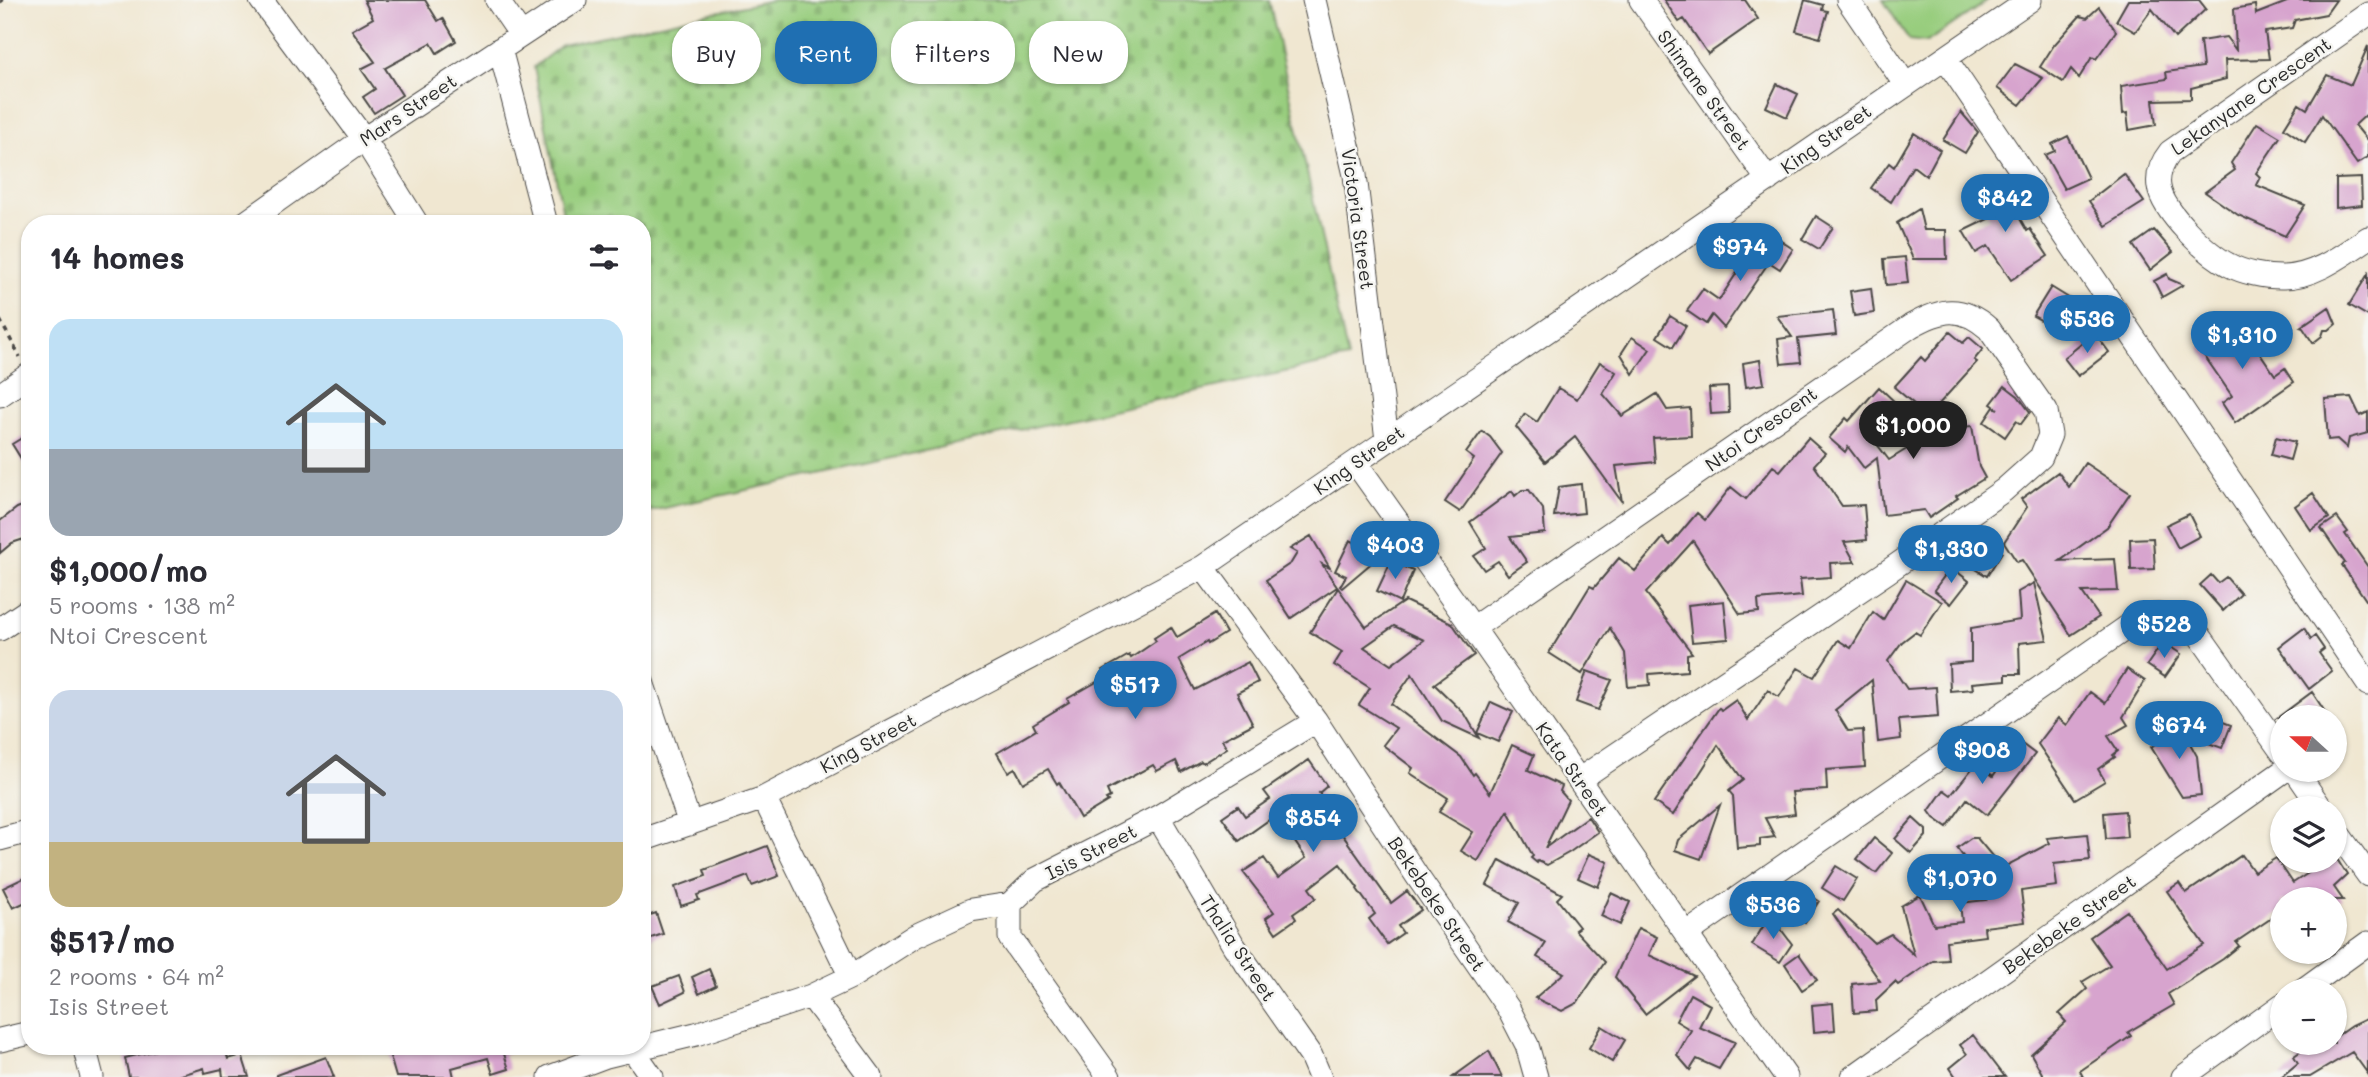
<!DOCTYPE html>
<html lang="en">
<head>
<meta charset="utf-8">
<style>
	:root { --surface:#fff; --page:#f2f2f3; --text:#2b2b33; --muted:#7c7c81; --accent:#1f6fb2 }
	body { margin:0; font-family:Mali,sans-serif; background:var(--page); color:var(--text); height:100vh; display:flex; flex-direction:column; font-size:26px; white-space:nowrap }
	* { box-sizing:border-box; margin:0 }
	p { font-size:23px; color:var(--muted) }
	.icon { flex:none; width:38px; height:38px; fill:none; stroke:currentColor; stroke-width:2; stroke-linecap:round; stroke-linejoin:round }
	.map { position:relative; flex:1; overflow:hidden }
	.side { position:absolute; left:21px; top:215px; width:630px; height:840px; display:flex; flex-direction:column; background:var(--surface); border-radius:28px; box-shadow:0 2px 5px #0004 }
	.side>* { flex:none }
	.guide { position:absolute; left:672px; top:21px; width:665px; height:63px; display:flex; gap:14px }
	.needle { width:46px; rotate:291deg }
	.tools { position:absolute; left:2270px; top:705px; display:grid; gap:14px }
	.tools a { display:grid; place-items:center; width:77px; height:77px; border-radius:50%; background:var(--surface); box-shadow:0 2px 5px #0004; font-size:35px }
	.price { position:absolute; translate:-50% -60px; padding:0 16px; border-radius:24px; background:var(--accent); color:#fff; font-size:23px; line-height:46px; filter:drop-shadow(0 2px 4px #0008) }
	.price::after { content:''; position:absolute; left:50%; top:42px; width:21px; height:16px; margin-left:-10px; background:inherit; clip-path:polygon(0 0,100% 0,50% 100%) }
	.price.current { background:#222; color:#fff }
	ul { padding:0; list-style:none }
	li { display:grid; align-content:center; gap:14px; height:371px; padding:0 28px }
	li span { display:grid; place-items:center; height:217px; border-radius:21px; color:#555 }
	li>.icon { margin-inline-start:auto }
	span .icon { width:126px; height:126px; fill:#fffc; stroke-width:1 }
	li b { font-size:30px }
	h2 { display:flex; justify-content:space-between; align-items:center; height:84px; padding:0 28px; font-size:30px }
	.pill { padding:0 24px; border-radius:28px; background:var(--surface); box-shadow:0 2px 5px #0004; font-size:24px; line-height:63px }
	.pill.current { background:var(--accent); color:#fff }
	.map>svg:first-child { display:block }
</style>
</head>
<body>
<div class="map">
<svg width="2368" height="1077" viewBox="0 0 2368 1077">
	<defs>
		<pattern id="cemetery-stones" width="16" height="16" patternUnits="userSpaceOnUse" patternTransform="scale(1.75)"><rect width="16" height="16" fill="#98cd7e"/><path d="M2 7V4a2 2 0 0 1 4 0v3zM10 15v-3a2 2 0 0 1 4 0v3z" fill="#83b06d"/></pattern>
	</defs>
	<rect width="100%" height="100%" fill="#f6f6f2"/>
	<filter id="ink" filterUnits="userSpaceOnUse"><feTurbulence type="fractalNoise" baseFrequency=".0143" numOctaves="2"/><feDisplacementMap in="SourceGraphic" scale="14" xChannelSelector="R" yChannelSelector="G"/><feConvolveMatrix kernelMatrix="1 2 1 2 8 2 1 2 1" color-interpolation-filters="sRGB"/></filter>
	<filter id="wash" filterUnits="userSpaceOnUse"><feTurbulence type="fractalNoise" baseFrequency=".00686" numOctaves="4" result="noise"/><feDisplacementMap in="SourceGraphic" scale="28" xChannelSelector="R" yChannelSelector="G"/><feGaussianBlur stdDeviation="1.57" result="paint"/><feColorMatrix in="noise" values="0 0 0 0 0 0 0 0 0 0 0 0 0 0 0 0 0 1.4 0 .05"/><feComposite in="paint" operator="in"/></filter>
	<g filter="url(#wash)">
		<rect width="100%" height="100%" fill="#f0e7d1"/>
		<path fill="url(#cemetery-stones)" stroke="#627c54" stroke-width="2" d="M772,0H1269L1348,358L642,513V224H565L534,67L562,45Z"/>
		<path fill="#98cd7e" stroke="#627c54" stroke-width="2" d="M1883,0H1989L1927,42L1909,40Z"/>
		<g id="blocks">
			<path fill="#d7a4ce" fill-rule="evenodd" d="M364,0H425L438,21L443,18L456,41L437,53L431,43L385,68L402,95L374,113L363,97L375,89L361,69L375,62L352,30L373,18Z
				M1664,0H1745L1758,19L1708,54L1684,19L1679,22Z
				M1805,0L1823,5L1822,10L1828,11L1820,38L1796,31Z
				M2128,0H2199L2206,9L2175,38L2152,9L2135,32L2116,21Z
				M2292,0H2336L2326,14L2295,20L2292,28L2265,32L2269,59L2225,60L2226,79L2191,88V99L2153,100L2156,125L2129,130L2127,113L2123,114L2121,86L2167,79L2166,72L2203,67L2200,41L2226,37L2236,50L2234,9L2255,5L2256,14Z
				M2099,7L2116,31L2096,59L2092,57L2079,78L2071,69L2063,82L2040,67L2054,45L2080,16L2087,18Z
				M2368,46V113L2355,125L2368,141V157L2357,164L2322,115L2305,142L2284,128L2299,104L2307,109L2327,75L2351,85Z
				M2015,64L2043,78L2020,105L1997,88Z
				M1777,84L1798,94L1787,117L1766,107Z
				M1961,112L1978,132L1965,153L1943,140Z
				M2257,123L2280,137L2256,173L2260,177L2256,185L2305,205L2285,236L2238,215L2205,192L2235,170L2231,163Z
				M1914,133L1940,150L1926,176L1913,166L1891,202L1871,188L1889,163L1894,167Z
				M2068,136L2088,178L2064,189L2045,155L2055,151L2052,144Z
				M2124,174L2144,202L2106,226L2089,201Z
				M2361,178L2362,205L2336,208V179Z
				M1999,182L2027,231L2030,229L2048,256L2011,280L1988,246L1976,253L1963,231L1990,218L1975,196Z
				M1919,209L1924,230H1946L1947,259H1913L1897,223Z
				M1816,216L1833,227L1819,249L1802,239Z
				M2154,230L2173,252L2150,270L2133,245Z
				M1769,233L1793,249L1780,269L1769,262L1724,328L1712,315L1706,324L1687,311L1703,289L1719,300L1742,265L1746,268Z
				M1905,257L1908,283L1886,285L1884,259Z
				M2167,274L2169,279L2183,285L2162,297L2154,281Z
				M2368,274V316L2349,305Z
				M2051,287L2072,300L2055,328L2033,316Z
				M1871,288L1874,313L1854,316L1850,291Z
				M2329,307L2336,324L2329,330H2324L2322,336L2313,343L2303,328L2300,327Z
				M1833,310L1836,335L1798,339L1801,362L1781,364L1778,339L1792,337L1777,316Z
				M1670,316L1686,326L1673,347L1657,337Z
				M2223,322L2229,329L2241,325L2275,375L2285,368L2294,382L2235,423L2222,403L2232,396L2199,348L2211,339L2207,333Z
				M1950,332L1963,343L1969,337L1983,349L1974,360L1977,362L1928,416L1894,387L1921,357L1925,361Z
				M2095,333L2109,352L2078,376L2064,358Z
				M1632,337L1650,349L1633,374L1621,354Z
				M1760,360L1764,384L1746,387L1743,363Z
				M1600,362L1616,372L1603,394L1622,416L1657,394L1667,410L1690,408L1691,436L1653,438L1655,462L1616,466L1622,502L1575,437L1545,462L1516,427L1525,414L1537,422L1558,388L1577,399Z
				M2005,386L2018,396L2030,412L2021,424L2016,421L2005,437L1984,422L1994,407L1998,409L1991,404Z
				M1728,387L1729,413L1711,414L1709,388Z
				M1879,387L1897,404L1870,435L1889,460L1915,444L1912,438L1925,430L1972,426L1979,467L1985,478L1956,496L1958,498L1929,518L1924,510L1884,515L1877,458L1864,468L1848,447L1845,452L1829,438L1846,418L1849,421Z
				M2351,397L2360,416L2368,412V433L2349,438L2347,448L2337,439L2328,440L2325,399Z
				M1482,431L1490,437L1502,453L1460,512L1445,502L1474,459L1466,453Z
				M30,433V473L12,444Z
				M2276,437L2295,442L2290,460L2271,455Z
				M1808,438L1825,453L1814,465L1842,506L1864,505L1867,540L1844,542L1855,562L1830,563L1831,577L1800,579L1802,596L1758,600L1759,612L1740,614L1693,541L1646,593L1692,653L1687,654V671L1649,674L1650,685L1628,687L1625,653L1610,628L1582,674L1549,653L1590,586L1594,588L1619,558L1635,571L1663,538L1670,545L1697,513L1705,520L1731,487L1746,499L1773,466L1780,471Z
				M2085,463L2130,493L2107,527L2060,561L2115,559L2118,591L2082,592L2099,617L2071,635L2022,560L2017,562L2004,542L2027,507L2021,499L2058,472L2069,487Z
				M1581,484L1584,513L1554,516L1559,487Z
				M1522,490H1529L1543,509L1545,533L1510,537L1527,562L1508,575L1498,561L1484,570L1474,556L1486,548L1470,522L1512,491L1515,496Z
				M2313,493L2329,518L2311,530L2295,506Z
				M30,503V537L12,543L0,553V521L17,508Z
				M2189,514L2200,536L2178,548L2166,525Z
				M2337,517L2348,532L2345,534L2368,567V603L2342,565L2345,563L2321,528Z
				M1311,536L1330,568L1322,564L1337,587L1291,618L1266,580L1291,563L1297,553L1290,549Z
				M2153,538L2155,569L2131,570L2130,539Z
				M1350,540L1381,555L1342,588L1340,586L1346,576L1335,571Z
				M1984,540L2002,552L1987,576L1971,566V558Z
				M1391,561L1413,571L1400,602L1377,591Z
				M1951,567L1969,581L1951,604L1934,590Z
				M2211,575L2218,583L2226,577L2241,594L2223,611L2200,585Z
				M1906,580L1942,602L1920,635L1915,632L1902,642L1888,661L1907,689L1936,687L1938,717L1899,720L1901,739L1878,742L1872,680L1835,710L1848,731L1863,730L1865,767L1826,770L1827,790L1792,792L1795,814L1765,818L1775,837L1760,839V846L1737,848L1733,796L1729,791L1743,780L1718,745L1673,815L1654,802L1719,708L1722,710L1736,700L1748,720L1768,690L1779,697L1798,668L1814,677L1838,640L1851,648L1873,612L1883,620Z
				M2034,583L2047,640L2019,643L2020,674H2006V680L1972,683L1973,689L1950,691L1949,664L1971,662V628L2020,620L2018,592Z
				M1338,588L1366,627L1405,601L1452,623L1474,655L1434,684L1465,714L1479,738L1442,721L1412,674L1391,704L1461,757L1473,775L1475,773L1490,793L1512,745L1534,755L1528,770L1562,786L1560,791L1568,800L1545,848L1588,817L1598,832L1570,852L1547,865L1538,861L1537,863L1531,858L1533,856L1508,811L1478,861L1461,851L1473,832L1439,812L1448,798L1410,773L1413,768L1383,745L1396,728L1359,705L1370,688L1334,665L1342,652L1310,632ZM1394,626L1424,640L1391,665L1364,647Z
				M1724,601L1728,639L1692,642L1688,605Z
				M1215,614L1226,633L1208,644L1207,642L1179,659L1195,690L1248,662L1258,682L1237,693L1253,724L1222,740L1227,748L1203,763L1201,761L1181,772L1176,761L1157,771L1153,765L1107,790L1110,797L1106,799L1108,801L1080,818L1059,782L1057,784L1048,769L1023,783L1015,768L1008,772L997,753L1036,730L1033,724L1069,702L1067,699L1107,676L1103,670L1129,655L1131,658L1156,641L1154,638L1171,627L1177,637Z
				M2304,628L2311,639L2315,636L2324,649L2319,653L2332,671L2309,689L2279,647Z
				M2163,642L2181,654L2165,677L2147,665Z
				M2127,669L2145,681L2123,717L2128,725L2108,736L2118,751L2113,755L2115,757L2098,769L2105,781L2075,799L2038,744L2058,718L2067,725L2090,692L2105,703Z
				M1587,671L1612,680L1598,710L1576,702Z
				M2312,692L2329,718H2277Z
				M1491,702L1513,712L1498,742L1477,733Z
				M2205,715L2231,725L2222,748L2197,739Z
				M2177,720L2197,756L2201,795L2182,797L2151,747L2169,735L2165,728Z
				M2018,741L2035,754L1987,815L1967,799L1947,827L1934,818L1929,811L1944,790L1951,795L1979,760L1989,768L1987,771L1993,776Z
				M1309,760L1327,786L1319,793L1340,824L1337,827L1391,903L1407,891L1421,910L1398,926L1403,933L1387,944L1369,919L1375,914L1357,889L1358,888L1340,864L1309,888L1316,898L1293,914L1296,919L1276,933L1266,918L1274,912L1243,872L1264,858L1278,878L1306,858L1276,815L1239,841L1222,817L1238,806L1245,816L1270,799L1264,791Z
				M1720,805L1701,859L1675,850L1678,840Z
				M2125,811L2127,837L2106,839L2104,813Z
				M1913,818L1926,830V836L1911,853L1895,839Z
				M2087,834L2090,860L2054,864L2057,886L2021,891L2025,922L1984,927L1985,936L1946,941L1948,960L1933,961L1898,985L1895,982L1876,1000L1877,1011L1854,1013L1852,984L1880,981L1833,914L1838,910L1874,943L1891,934L1914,955L1901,906L1920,895L1934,925L1962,922L1960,903L1986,900L1968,878L1975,873L1957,848L1971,838H1977L2002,868L2050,843L2047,838Z
				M1874,838L1892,853L1876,873L1857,859Z
				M767,846L779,876L752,886L748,876L697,895L699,900L681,906L675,887L706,876L704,870Z
				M1589,854L1608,862L1598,887L1578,878Z
				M2242,855L2254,872L2276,858L2293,883L2327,861H2334L2335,856L2347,875L2334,887L2343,900H2282V911L2236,942L2239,946L2223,959L2168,994L2174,1005L2128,1032L2131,1036L2080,1071L2083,1077H2044L2031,1054L2066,1022L2059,1014L2087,989L2082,982L2110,965L2090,937L2127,911L2167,969L2204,945L2167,891L2179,883L2186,893Z
				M1500,860L1562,894L1557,899L1579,927L1575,930L1605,962L1577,1003L1562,1011L1535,998L1564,973L1537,957L1546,943L1508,922L1519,903L1487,885Z
				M1836,866L1857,879L1843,901L1822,888Z
				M30,875V900L13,908L3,888Z
				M1800,889L1819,901L1805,923L1786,911Z
				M1611,893L1630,902L1620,925L1601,916Z
				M656,913L663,934L642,941V918Z
				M1767,920L1780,928L1792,944L1780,962L1752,945Z
				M1638,928L1657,937L1649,955L1694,976L1645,1014L1615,977Z
				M1799,954L1817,980L1802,990L1785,964Z
				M709,969L716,986L699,994L692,977Z
				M679,976L685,992L660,1004L652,986Z
				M1690,994L1710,1005L1699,1027L1735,1042L1719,1069L1697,1059L1690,1070L1677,1055L1691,1030L1676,1021Z
				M1833,1003L1835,1030L1814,1032L1812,1005Z
				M2368,1018V1074L2352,1052L2310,1077H2281L2298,1063L2294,1056L2304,1049L2301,1043H2334V1038L2351,1026Z
				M1602,1026L1625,1040L1612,1062L1589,1048Z
				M1973,1035L2005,1077H1956L1950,1068L1967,1054L1960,1045Z
				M172,1046H224L228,1059L242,1055L249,1077H223L222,1069L205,1073L204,1068L175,1077H129L125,1058Z
				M387,1046H513L514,1051L504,1054L509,1069L493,1074L488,1058L452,1068L454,1077H396Z
				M1489,1051L1502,1077H1453Z
				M326,1057L334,1077H276V1075Z"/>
		</g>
	</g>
	<g filter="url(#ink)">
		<use href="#blocks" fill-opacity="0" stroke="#494744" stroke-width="2"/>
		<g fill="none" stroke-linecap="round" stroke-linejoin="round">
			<defs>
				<path id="street" d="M261,0L364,139L417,224
					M497,0L521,35
					M1314,0L1355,175L1387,440
					M1641,0L1768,180
					M1848,0L1905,84
					M2368,14L2170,152C2162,162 2157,174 2159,187C2163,212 2207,254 2229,265C2244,273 2265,277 2281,277C2313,278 2343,255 2368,238
					M500,49L546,224
					M1945,58L2368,684
					M244,224L364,139L575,0
					M0,395L30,374
					M1356,463L1473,628L1786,1077
					M1203,567L1316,721L1417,876L1508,1008L1527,1045L1536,1077
					M1473,628L1911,326C1941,309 1961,304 1989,329L2046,411L2050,435L2041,457L2004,490L1887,572L1580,779
					M0,629L30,609
					M642,682L690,824
					M2295,770L2321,808
					M764,798L851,977
					M1158,817L1234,946L1311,1056L1320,1077
					M2334,828L2368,875
					M0,839L30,831
					M642,840L764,798L1203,567L2030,0
					M1686,934L2139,619C2164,609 2181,619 2199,635L2282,752
					M2303,990L2368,943
					M811,996L851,977L915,936L971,910L1010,904
					M0,1040L30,1033
					M84,1046L92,1077
					M633,1050L652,1077
					M550,1077L606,1056L696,1034L811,996L871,1077
					M1109,1077L1010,938V904L1035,880L1158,817L1316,721
					M1853,1077L2285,770
					M2183,1077L2282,1005"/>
			</defs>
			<use href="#street" stroke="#494744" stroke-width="25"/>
			<path stroke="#494744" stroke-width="3.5" stroke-dasharray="5 5" stroke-linecap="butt" d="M0,2L3,0
				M0,320L20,357"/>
			<use href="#street" stroke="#fff" stroke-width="23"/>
		</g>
	</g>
	<g text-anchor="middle" stroke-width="5" stroke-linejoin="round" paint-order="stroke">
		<g font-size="19" fill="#2b2b2b" stroke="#f6f6f2">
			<text transform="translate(1704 90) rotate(54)" y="7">Shimane Street</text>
			<text transform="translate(2251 96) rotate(-35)" y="7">Lekanyane Crescent</text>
			<text transform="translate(408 110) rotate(-34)" y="7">Mars Street</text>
			<text transform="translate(1826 139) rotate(-35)" y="7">King Street</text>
			<text transform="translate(1358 219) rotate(82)" y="7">Victoria Street</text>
			<text transform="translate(1761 429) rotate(-35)" y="7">Ntoi Crescent</text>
			<text transform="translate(1359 460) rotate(-35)" y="7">King Street</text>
			<text transform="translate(868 743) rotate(-28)" y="7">King Street</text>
			<text transform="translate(1572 769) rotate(55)" y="7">Kata Street</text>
			<text transform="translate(1091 852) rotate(-27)" y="7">Isis Street</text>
			<text transform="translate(1437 904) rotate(56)" y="7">Bekebeke Street</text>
			<text transform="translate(2069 924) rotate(-35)" y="7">Bekebeke Street</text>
			<text transform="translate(1238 948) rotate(57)" y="7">Thalia Street</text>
		</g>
	</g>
</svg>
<div class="tools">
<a><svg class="needle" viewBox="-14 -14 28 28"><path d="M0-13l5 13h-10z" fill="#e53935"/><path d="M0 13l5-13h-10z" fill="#7c7c81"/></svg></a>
<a><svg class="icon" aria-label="layers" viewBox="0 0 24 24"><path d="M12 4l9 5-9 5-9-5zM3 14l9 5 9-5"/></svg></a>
<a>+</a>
<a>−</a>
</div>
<b class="price" style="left:2005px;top:234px">$842</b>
<b class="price" style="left:1740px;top:283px">$974</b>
<b class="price" style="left:2087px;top:355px">$536</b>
<b class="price" style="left:2242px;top:371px">$1,310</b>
<b class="price current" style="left:1913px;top:461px">$1,000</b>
<b class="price" style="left:1395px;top:581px">$403</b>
<b class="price" style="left:1951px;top:585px">$1,330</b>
<b class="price" style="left:2164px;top:660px">$528</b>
<b class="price" style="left:1135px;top:721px">$517</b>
<b class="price" style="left:2179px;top:761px">$674</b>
<b class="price" style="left:1982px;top:786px">$908</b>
<b class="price" style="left:1313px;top:854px">$854</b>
<b class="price" style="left:1960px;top:914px">$1,070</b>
<b class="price" style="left:1773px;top:941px">$536</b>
<div class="guide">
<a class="pill">Buy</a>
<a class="pill current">Rent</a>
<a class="pill">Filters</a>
<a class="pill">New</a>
</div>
<section class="side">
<h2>14 homes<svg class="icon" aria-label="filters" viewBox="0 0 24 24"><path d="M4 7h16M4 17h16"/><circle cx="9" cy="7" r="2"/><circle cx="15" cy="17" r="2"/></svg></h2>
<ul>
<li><span style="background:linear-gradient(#bfe0f5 60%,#9aa5b1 0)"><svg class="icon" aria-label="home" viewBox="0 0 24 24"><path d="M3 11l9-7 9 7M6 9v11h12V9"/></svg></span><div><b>$1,000/mo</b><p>5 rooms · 138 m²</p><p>Ntoi Crescent</p></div></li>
<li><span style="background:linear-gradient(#c9d6e8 70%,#c2b280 0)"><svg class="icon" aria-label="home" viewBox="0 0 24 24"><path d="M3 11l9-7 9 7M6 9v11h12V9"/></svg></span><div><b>$517/mo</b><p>2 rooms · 64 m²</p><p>Isis Street</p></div></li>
</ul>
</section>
</div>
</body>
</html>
